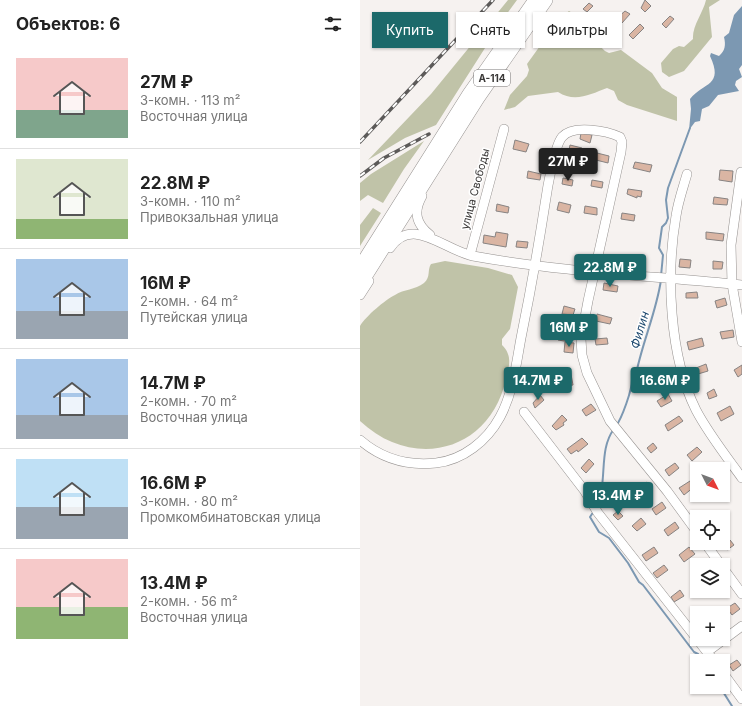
<!DOCTYPE html>
<html lang="ru">
<head>
<meta charset="utf-8">
<style>
	:root { --surface:#fff; --page:#f6f6f6; --text:#222; --muted:#767676; --line:#e0e0e0; --accent:#1c696a }
	body { margin:0; font-family:Inter,sans-serif; background:var(--page); color:var(--text); height:100vh; display:flex; flex-direction:column; font-size:15px; white-space:nowrap }
	* { box-sizing:border-box; margin:0 }
	p { font-size:13px; color:var(--muted) }
	.icon { flex:none; width:22px; height:22px; fill:none; stroke:currentColor; stroke-width:2; stroke-linecap:round; stroke-linejoin:round }
	.map { position:relative; flex:1; overflow:hidden }
	.drawer { display:flex; flex-direction:column; background:var(--surface); width:360px }
	.drawer>* { flex:none }
	.guide { position:absolute; left:12px; top:12px; width:310px; height:36px; display:flex; gap:8px }
	.needle { width:26px; rotate:132deg }
	.buttons { position:absolute; left:330px; top:462px; display:grid; gap:8px }
	.buttons a { display:grid; place-items:center; width:40px; height:40px; border-radius:0px; background:var(--surface); box-shadow:0 1px 3px #0004; font-size:20px }
	.price { position:absolute; translate:-50% -34px; padding:0 9px; border-radius:4px; background:var(--accent); color:#fff; font-size:13px; line-height:26px; filter:drop-shadow(0 1px 2px #0008) }
	.price::after { content:''; position:absolute; left:50%; top:24px; width:12px; height:9px; margin-left:-6px; background:inherit; clip-path:polygon(0 0,100% 0,50% 100%) }
	.price.selected { background:#222; color:#fff }
	ul { padding:0; list-style:none }
	li { display:flex; align-items:center; gap:12px; height:100px; padding:0 16px }
	li+li { border-top:1px solid var(--line) }
	li span { display:grid; place-items:center; flex:none; width:112px; height:80px; border-radius:0px; color:#555 }
	li>.icon { margin-inline-start:auto }
	span .icon { width:48px; height:48px; fill:#fffc; stroke-width:1 }
	li b { font-size:17px }
	h2 { display:flex; justify-content:space-between; align-items:center; height:48px; padding:0 16px; font-size:17px }
	.chip { padding:0 14px; border-radius:0px; background:var(--surface); box-shadow:0 1px 3px #0004; font-size:14px; line-height:36px }
	.chip.selected { background:var(--accent); color:#fff }
	main { display:flex; flex:1; min-height:0 }
	.map>svg:first-child { display:block }
</style>
</head>
<body>
<main>
<section class="drawer">
<h2>Объектов: 6<svg class="icon" aria-label="filters" viewBox="0 0 24 24"><path d="M4 7h16M4 17h16"/><circle cx="9" cy="7" r="2"/><circle cx="15" cy="17" r="2"/></svg></h2>
<ul>
<li><span style="background:linear-gradient(#f6c9c9 65%,#7fa58c 0)"><svg class="icon" aria-label="home" viewBox="0 0 24 24"><path d="M3 11l9-7 9 7M6 9v11h12V9"/></svg></span><div><b>27M ₽</b><p>3-комн. · 113 m²</p><p>Восточная улица</p></div></li>
<li><span style="background:linear-gradient(#dfe7d0 75%,#8fb573 0)"><svg class="icon" aria-label="home" viewBox="0 0 24 24"><path d="M3 11l9-7 9 7M6 9v11h12V9"/></svg></span><div><b>22.8M ₽</b><p>3-комн. · 110 m²</p><p>Привокзальная улица</p></div></li>
<li><span style="background:linear-gradient(#a9c7e8 65%,#9aa5b1 0)"><svg class="icon" aria-label="home" viewBox="0 0 24 24"><path d="M3 11l9-7 9 7M6 9v11h12V9"/></svg></span><div><b>16M ₽</b><p>2-комн. · 64 m²</p><p>Путейская улица</p></div></li>
<li><span style="background:linear-gradient(#a9c7e8 70%,#9aa5b1 0)"><svg class="icon" aria-label="home" viewBox="0 0 24 24"><path d="M3 11l9-7 9 7M6 9v11h12V9"/></svg></span><div><b>14.7M ₽</b><p>2-комн. · 70 m²</p><p>Восточная улица</p></div></li>
<li><span style="background:linear-gradient(#bfe0f5 60%,#9aa5b1 0)"><svg class="icon" aria-label="home" viewBox="0 0 24 24"><path d="M3 11l9-7 9 7M6 9v11h12V9"/></svg></span><div><b>16.6M ₽</b><p>3-комн. · 80 m²</p><p>Промкомбинатовская улица</p></div></li>
<li><span style="background:linear-gradient(#f6c9c9 60%,#8fb573 0)"><svg class="icon" aria-label="home" viewBox="0 0 24 24"><path d="M3 11l9-7 9 7M6 9v11h12V9"/></svg></span><div><b>13.4M ₽</b><p>2-комн. · 56 m²</p><p>Восточная улица</p></div></li>
</ul>
</section>
<div class="map">
<svg width="382" height="706" viewBox="0 0 382 706">
	<rect width="100%" height="100%" fill="#f6f2f0"/>
	<path fill="#c0c3a8" d="M148,0H157L146,15L76,125L45,138L8,160L71,94Z
		M346,0H360L349,7L352,37L324,71L309,77L302,72L301,63L313,49L319,46L324,47L333,39C332,26 343,13 346,0Z
		M209,11L214,14L215,22L245,51L249,53L261,50L292,73L302,88L317,97V121L267,105L258,100L254,91L247,88C231,94 215,103 198,92L168,96L155,107L144,110L150,95L167,76L169,70L167,64L200,18Z
		M64,141L44,169L23,203L8,195L0,201V183L11,174Z
		M13,208L21,213L0,246V225Z
		M85,261L128,268L152,275L158,287L150,329L142,339V345C153,356 149,366 146,379C130,452 53,471 0,421V326C6,316 25,300 35,295C44,289 55,290 64,283C71,277 67,270 71,264Z"/>
	<path fill="#7c98b2" d="M382,6V65L379,69L382,77L376,81L375,85L379,91L358,95L349,106L342,109L340,121L335,122L329,130L331,109L330,99C344,82 364,86 350,56L351,53L359,56C365,51 366,45 364,37L369,33L374,15Z"/>
	<g fill="none" stroke-linecap="round" stroke-linejoin="round">
		<path stroke="#7c98b2" stroke-width="2" d="M301,276L303,255L299,248L302,227L306,223L308,218L306,200L308,188L330,128
			M256,426C262,418 272,390 272,380L275,379C281,345 296,314 301,280
			M237,505C248,481 238,450 254,429
			M234,511L230,517L239,532L249,538L268,563L279,582L283,585L334,652L338,654L341,661
			M360,687L372,706"/>
	</g>
	<path fill="#dab5a3" stroke="#878382" d="M285,0L291,6L285,12L281,8Z
		M229,3L233,6L227,12L223,9Z
		M265,11L270,14L262,23L256,19Z
		M310,16L314,19L306,28L302,24Z
		M280,24L284,28L273,39L269,35Z
		M221,133L232,135L230,143L220,139Z
		M155,140L169,144L166,152L153,149Z
		M210,145L222,148L220,157L208,155Z
		M237,153L249,156L248,163L236,160Z
		M182,161H186L185,171L181,170Z
		M275,162L292,165L290,172L273,168Z
		M360,170L373,171L372,182L359,180Z
		M168,171L181,174L180,180L167,178Z
		M203,178L213,180L212,186L202,184Z
		M232,180L243,182L242,188L231,186Z
		M268,189L282,191L281,197L277,196V198L267,194Z
		M354,197L368,199L367,205L353,204Z
		M199,202L211,205L209,213L197,210Z
		M137,204L149,207L148,213L136,211Z
		M225,206L237,208V215L224,213Z
		M262,213L275,215L274,221L261,219Z
		M136,232L148,234L146,247L123,243L124,235L135,237Z
		M346,232L364,234L363,241L346,239Z
		M157,241L168,242L167,248L156,247Z
		M320,259L331,260L330,268L319,267Z
		M353,261L363,262L362,269H353Z
		M244,283L258,286L257,292L243,290Z
		M337,292L338,298H326V293Z
		M365,298L367,305L357,308L355,301Z
		M204,306L215,309L213,315L202,314Z
		M237,314L252,318L250,324L236,321Z
		M373,330L374,337L362,339L360,332Z
		M198,334L211,336L210,342L198,340Z
		M247,338L248,344L236,345L235,339Z
		M342,338L344,346L329,350L327,342Z
		M205,342L214,343L213,353L204,352Z
		M346,364L348,371L338,374L336,368Z
		M382,365V374L378,377L374,370Z
		M210,369L213,385L205,386L202,371Z
		M354,389L357,396L349,399L347,393Z
		M308,394L312,401L301,407L297,401Z
		M180,395L184,400L175,408L173,403Z
		M231,404L236,410L226,416L222,410Z
		M370,406L374,414L361,421L357,413Z
		M202,415L207,420L203,423L204,425L196,430L192,426Z
		M319,416L323,421L308,431L305,425Z
		M222,438L228,444L218,452L217,450L211,454L207,449Z
		M293,443L297,448L291,453L287,448Z
		M337,447L342,452L332,461L327,455Z
		M229,459L234,464L226,473L221,468Z
		M315,463L319,468L309,476L305,470Z
		M330,481L334,487L324,495L319,488Z
		M287,482L293,488L283,496L278,489Z
		M302,502L306,508L296,515L292,509Z
		M258,511L263,516L258,520L253,515Z
		M281,518L286,524L277,531L272,526Z
		M315,522L319,528L308,536L304,530Z
		M370,540L374,545L367,550L363,545Z
		M294,547L298,553L286,561L282,555Z
		M329,547L335,554L324,562L319,555Z
		M304,565L308,570L297,578L293,573Z
		M320,590L324,596L314,602L311,597Z
		M375,603L380,609L372,615L367,608Z
		M377,660L381,665L373,671L369,665Z"/>
	<g fill="none" stroke-linecap="round" stroke-linejoin="round">
		<defs>
			<path id="minor" d="M381,172L371,245L372,284L382,342
				M327,174C323,188 318,202 316,216C306,274 309,356 336,410C348,433 366,456 382,478
				M62,196C53,212 56,224 70,235
				M30,248C52,215 84,250 113,256C202,272 293,276 382,285
				M110,255L144,129
				M0,295L9,281
				M164,412L224,490L238,513L337,639
				M0,440C22,459 48,466 76,463C103,460 127,441 140,417C153,393 156,365 161,338C170,294 178,249 185,204C187,190 194,147 202,137C213,124 247,131 260,137L262,142L261,152L228,301L221,339L222,355L227,373L250,421L307,491L337,532
				M345,543L361,565
				M363,568L382,594
				M337,639L354,661
				M347,652L382,626
				M363,673L382,699"/>
			<path id="highway" d="M0,267L109,94L175,0
				M0,285L118,98L186,0"/>
		</defs>
		<use href="#minor" stroke="#969290" stroke-width="10"/>
		<use href="#highway" stroke="#969290" stroke-width="14"/>
		<use href="#minor" stroke="#fff" stroke-width="9"/>
		<use href="#highway" stroke="#fff" stroke-width="13"/>
		<defs>
			<path id="rail" d="M0,142L133,0
				M0,176L24,158L69,134"/>
		</defs>
		<use href="#rail" stroke="#5c5a59" stroke-width="3.5"/>
		<use href="#rail" stroke="#fff" stroke-width="2" stroke-dasharray="6" stroke-linecap="butt"/>
	</g>
	<g text-anchor="middle" stroke-width="3" stroke-linejoin="round" paint-order="stroke">
		<rect fill="#fff" stroke="#767474" stroke-width="1" x="114" y="70" width="36" height="16" rx="3"/>
		<g font-size="10" font-weight="bold" fill="#3b3938">
			<text x="132" y="82">А-114</text>
		</g>
		<g font-size="11" fill="#3b3938" stroke="#fff">
			<text transform="translate(115 189) rotate(-75)" y="4">улица Свободы</text>
		</g>
		<g font-size="12" font-style="italic" fill="#1c486e" stroke="#fff">
			<text transform="translate(280 330) rotate(-74)" y="4">Филин</text>
		</g>
	</g>
</svg>
<div class="buttons">
<a><svg class="needle" viewBox="-14 -14 28 28"><path d="M0-13l5 13h-10z" fill="#e53935"/><path d="M0 13l5-13h-10z" fill="#767676"/></svg></a>
<a><svg class="icon" aria-label="locate" viewBox="0 0 24 24"><circle cx="12" cy="12" r="6"/><path d="M12 2v4M12 18v4M2 12h4M18 12h4"/></svg></a>
<a><svg class="icon" aria-label="layers" viewBox="0 0 24 24"><path d="M12 4l9 5-9 5-9-5zM3 14l9 5 9-5"/></svg></a>
<a>+</a>
<a>−</a>
</div>
<b class="price selected" style="left:208px;top:182px">27M ₽</b>
<b class="price" style="left:250px;top:288px">22.8M ₽</b>
<b class="price" style="left:209px;top:348px">16M ₽</b>
<b class="price" style="left:178px;top:401px">14.7M ₽</b>
<b class="price" style="left:305px;top:401px">16.6M ₽</b>
<b class="price" style="left:258px;top:516px">13.4M ₽</b>
<div class="guide">
<a class="chip selected">Купить</a>
<a class="chip">Снять</a>
<a class="chip">Фильтры</a>
</div>
</div>
</main>
</body>
</html>
